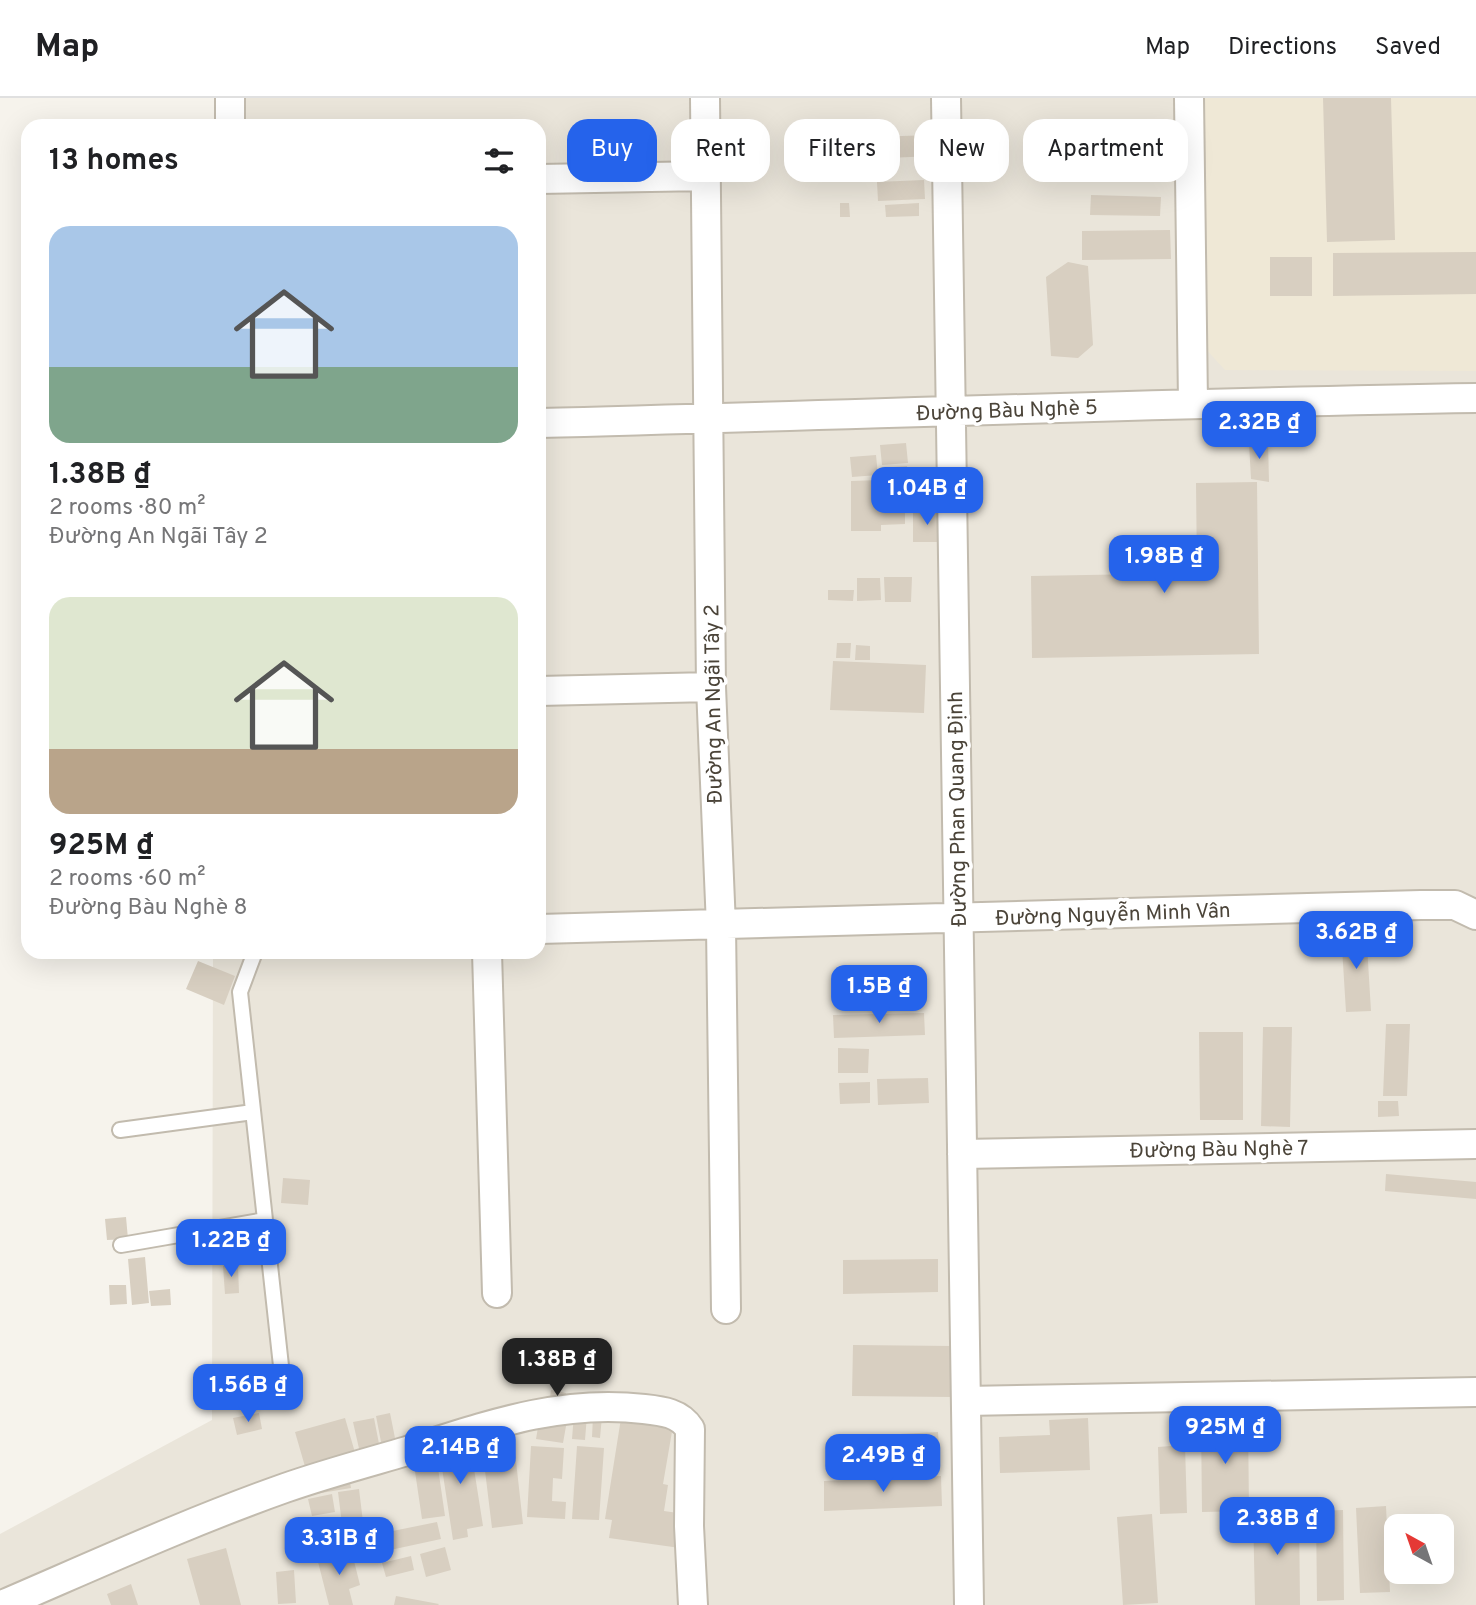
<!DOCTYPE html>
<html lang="en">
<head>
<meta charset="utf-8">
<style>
	:root { --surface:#fff; --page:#f6f6f6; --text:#202124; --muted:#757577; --line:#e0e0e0; --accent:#2563eb }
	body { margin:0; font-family:Overpass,sans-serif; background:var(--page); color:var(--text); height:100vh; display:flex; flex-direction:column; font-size:26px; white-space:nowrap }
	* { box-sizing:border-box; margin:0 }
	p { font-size:23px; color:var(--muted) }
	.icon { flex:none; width:38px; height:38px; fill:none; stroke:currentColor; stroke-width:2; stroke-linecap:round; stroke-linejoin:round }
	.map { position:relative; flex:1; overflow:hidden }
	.panel { position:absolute; left:21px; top:21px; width:525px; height:840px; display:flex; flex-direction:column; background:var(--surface); border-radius:21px; box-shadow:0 7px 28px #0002 }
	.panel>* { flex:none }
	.hud { position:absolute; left:567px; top:21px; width:665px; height:63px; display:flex; gap:14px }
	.needle { width:46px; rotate:320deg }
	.fabs { position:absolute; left:1384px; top:1416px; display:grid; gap:14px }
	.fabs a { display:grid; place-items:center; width:70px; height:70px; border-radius:14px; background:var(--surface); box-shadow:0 7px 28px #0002; font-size:35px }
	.price { position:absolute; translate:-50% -60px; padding:0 16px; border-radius:14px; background:var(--accent); color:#fff; font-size:23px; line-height:46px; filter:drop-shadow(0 2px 4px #0008) }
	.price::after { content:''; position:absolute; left:50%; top:42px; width:21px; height:16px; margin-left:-10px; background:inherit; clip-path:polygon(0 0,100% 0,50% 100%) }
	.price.current { background:#222; color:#fff }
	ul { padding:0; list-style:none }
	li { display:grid; align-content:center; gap:14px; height:371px; padding:0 28px }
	li span { display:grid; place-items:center; height:217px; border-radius:21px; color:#555 }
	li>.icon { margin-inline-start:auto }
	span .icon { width:126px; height:126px; fill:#fffc; stroke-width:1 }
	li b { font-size:30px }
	h2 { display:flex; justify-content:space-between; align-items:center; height:84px; padding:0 28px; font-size:30px }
	.chip { padding:0 24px; border-radius:21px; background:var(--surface); box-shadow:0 7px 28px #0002; font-size:24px; line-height:63px }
	.chip.current { background:var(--accent); color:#fff }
	header { display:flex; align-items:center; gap:42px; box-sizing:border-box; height:98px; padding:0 35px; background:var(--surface); border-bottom:2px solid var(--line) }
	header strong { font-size:33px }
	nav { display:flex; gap:38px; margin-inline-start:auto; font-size:24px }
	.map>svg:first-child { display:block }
</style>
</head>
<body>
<header>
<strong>Map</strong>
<nav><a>Map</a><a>Directions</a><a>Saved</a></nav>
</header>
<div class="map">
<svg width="1476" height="1507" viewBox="0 0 1476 1507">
	<rect width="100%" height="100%" fill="#f6f3ec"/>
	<path fill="#eae5da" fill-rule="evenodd" d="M215,0H1476V1507H0V1436L212,1322L213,854H539V28H215ZM1396,1428H1442V1474H1396Z"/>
	<path fill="#efe8d6" d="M1201,0H1476V273L1225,272L1203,248Z"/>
	<path fill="#d8cfc1" d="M1323,0H1391L1395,142L1327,144Z
		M932,37L933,58L842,62L841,40Z
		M924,82L925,101L878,103L877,84Z
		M1091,97L1161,99L1160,118L1090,117Z
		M840,105H849L850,119H840Z
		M919,105V118L886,119L885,107Z
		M1170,132L1171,161L1082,162V133Z
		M1476,154V196L1333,198V155Z
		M1270,159H1312V198H1270Z
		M1068,164L1088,168L1093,247L1078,260L1051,258L1046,179Z
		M1268,343L1269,384L1251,381L1249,345Z
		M906,345L908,365L882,367L880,347Z
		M876,357L878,377L852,379L850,359Z
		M907,368L909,387L883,389L881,370Z
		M880,382L881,395L904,394V408L881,409V411H905V426L881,427V433H851V383Z
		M1257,384L1259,556L1032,560L1031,478L1197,475L1196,385Z
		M913,413H941V444H913Z
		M884,479H912L911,504H885Z
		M857,480H880L881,502L857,503Z
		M828,492H854L853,503L828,502Z
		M837,545H851L850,560H836Z
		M856,547L870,548V562H855Z
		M833,563L926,567L924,615L830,612Z
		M1366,831L1371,913L1346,914L1341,833Z
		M198,863L235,878L224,907L186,891Z
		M924,915L925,937L834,940L833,917Z
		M1386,926H1410L1407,998H1383Z
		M1263,929H1292L1290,1029L1261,1028Z
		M1199,934H1243V1022H1200Z
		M838,950L869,951L868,975H838Z
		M928,980L929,1005L878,1007L877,981Z
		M870,984V1005L840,1006L839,985Z
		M1378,1003H1398L1399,1018L1378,1019Z
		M1386,1076L1476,1084V1101L1385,1093Z
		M283,1080L310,1082L308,1107L281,1105Z
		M126,1119L128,1141L107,1142L105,1121Z
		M145,1159L149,1205L132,1207L128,1161Z
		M938,1161V1194L843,1196V1162Z
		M238,1167L239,1195L225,1196L223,1168Z
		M109,1187H126L127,1206L110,1207Z
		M170,1191L171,1207L151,1208L149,1193Z
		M853,1247L953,1248L952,1299L852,1298Z
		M551,1292L566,1295L564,1308L549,1306Z
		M541,1312L568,1317L563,1345L536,1341Z
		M622,1314L674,1322L663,1386L668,1387L664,1413L685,1416L680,1450L609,1440L612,1422L605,1421Z
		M259,1315L262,1331L237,1337L233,1320Z
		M390,1315L396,1345L382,1349L376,1318Z
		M574,1316L587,1317L585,1342L572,1341Z
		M593,1318H602L600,1340L592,1339Z
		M345,1320L356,1358L306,1372L295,1334Z
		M374,1320L380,1351L360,1355L353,1324Z
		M1088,1320L1090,1372L1000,1375L999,1339L1050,1337L1049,1322Z
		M1248,1321L1249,1413L1202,1414L1201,1322Z
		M938,1334L940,1364L844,1370L843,1339Z
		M513,1336L523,1426L492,1430L481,1340Z
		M469,1339L483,1428L467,1431L468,1439L453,1442L438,1344Z
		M1185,1347L1187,1415L1160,1416L1158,1349Z
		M531,1348L564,1350L562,1381L553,1380L552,1403L566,1404L565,1421L527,1419Z
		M577,1348L604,1350L599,1422L572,1421Z
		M436,1356L445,1418L422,1421L413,1360Z
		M348,1373L351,1390L315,1396L312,1379Z
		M941,1378L942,1408L824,1413V1383Z
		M359,1391L364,1432L343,1434L338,1394Z
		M332,1396L335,1414L312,1418L308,1401Z
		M1386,1408L1390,1494L1360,1495L1356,1410Z
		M1299,1411L1300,1507H1255L1253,1412Z
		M1343,1412L1344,1502L1317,1503L1316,1413Z
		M1152,1416L1158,1505L1123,1507L1117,1419Z
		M437,1424L441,1441L381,1454L378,1436Z
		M445,1449L451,1472L426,1479L420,1456Z
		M226,1450L241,1507H200L187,1461Z
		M351,1451L360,1487L349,1491L353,1507H329L317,1460Z
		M411,1458L414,1472L386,1479L382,1465Z
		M294,1472L296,1505L278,1506L276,1474Z
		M131,1486L138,1507H111L107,1496Z
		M396,1498L439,1506L438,1507H394Z"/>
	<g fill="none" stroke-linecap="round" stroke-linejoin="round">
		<defs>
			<path id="service" d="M255,854L240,894L283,1286
				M120,1032L253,1014
				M121,1147L265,1122"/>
			<path id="minor" d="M705,0L711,589L721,828L726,1211
				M946,0L969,1507
				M1189,0L1193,305
				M230,28V0
				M539,81L706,78
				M539,325C851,317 1164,305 1476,300
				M539,593L711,589
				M539,831L1421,807H1455L1476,817
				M487,854L497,1195
				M962,1056L1476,1046
				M966,1303L1476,1294
				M2,1507C95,1467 189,1424 285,1390C325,1376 366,1365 407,1353C486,1328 560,1301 644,1311C663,1313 680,1315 690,1331L689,1428L693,1507"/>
		</defs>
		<use href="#service" stroke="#c2bbae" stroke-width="18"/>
		<use href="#minor" stroke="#c2bbae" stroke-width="32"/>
		<use href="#service" stroke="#fff" stroke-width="14"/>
		<use href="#minor" stroke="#fff" stroke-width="28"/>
	</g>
	<g text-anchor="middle" stroke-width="7" stroke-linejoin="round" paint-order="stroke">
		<g font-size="21" fill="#4b4439" stroke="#fff">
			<text transform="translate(1007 312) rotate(-2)" y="7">Đường Bàu Nghè 5</text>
			<text transform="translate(713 606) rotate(-91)" y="7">Đường An Ngãi Tây 2</text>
			<text transform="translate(957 711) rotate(-91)" y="7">Đường Phan Quang Định</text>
			<text transform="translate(1113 816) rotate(-2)" y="7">Đường Nguyễn Minh Vân</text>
			<text transform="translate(1219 1051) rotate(-1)" y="7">Đường Bàu Nghè 7</text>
		</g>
	</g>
</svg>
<div class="fabs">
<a><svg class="needle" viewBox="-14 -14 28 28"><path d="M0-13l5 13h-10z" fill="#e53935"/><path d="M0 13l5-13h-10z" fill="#757577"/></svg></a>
</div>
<b class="price" style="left:1259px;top:363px">2.32B ₫</b>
<b class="price" style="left:927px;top:429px">1.04B ₫</b>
<b class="price" style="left:1164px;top:497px">1.98B ₫</b>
<b class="price" style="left:1356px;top:873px">3.62B ₫</b>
<b class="price" style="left:879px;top:927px">1.5B ₫</b>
<b class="price" style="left:231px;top:1181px">1.22B ₫</b>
<b class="price current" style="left:557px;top:1300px">1.38B ₫</b>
<b class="price" style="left:248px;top:1326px">1.56B ₫</b>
<b class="price" style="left:1225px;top:1368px">925M ₫</b>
<b class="price" style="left:460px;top:1388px">2.14B ₫</b>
<b class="price" style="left:883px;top:1396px">2.49B ₫</b>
<b class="price" style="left:1277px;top:1459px">2.38B ₫</b>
<b class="price" style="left:339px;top:1479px">3.31B ₫</b>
<div class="hud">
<a class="chip current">Buy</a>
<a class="chip">Rent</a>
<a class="chip">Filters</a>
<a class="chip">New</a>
<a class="chip">Apartment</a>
</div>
<section class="panel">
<h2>13 homes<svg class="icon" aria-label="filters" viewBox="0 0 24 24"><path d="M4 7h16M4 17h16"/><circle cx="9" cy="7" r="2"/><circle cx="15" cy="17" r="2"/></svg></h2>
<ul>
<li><span style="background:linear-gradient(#a9c7e8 65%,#7fa58c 0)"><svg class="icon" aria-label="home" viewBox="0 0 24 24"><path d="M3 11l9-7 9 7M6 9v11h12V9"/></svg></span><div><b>1.38B ₫</b><p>2 rooms · 80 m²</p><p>Đường An Ngãi Tây 2</p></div></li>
<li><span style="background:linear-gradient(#dfe7d0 70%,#b9a48a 0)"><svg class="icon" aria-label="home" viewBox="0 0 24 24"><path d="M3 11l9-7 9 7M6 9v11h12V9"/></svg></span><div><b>925M ₫</b><p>2 rooms · 60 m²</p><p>Đường Bàu Nghè 8</p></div></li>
</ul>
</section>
</div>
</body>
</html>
